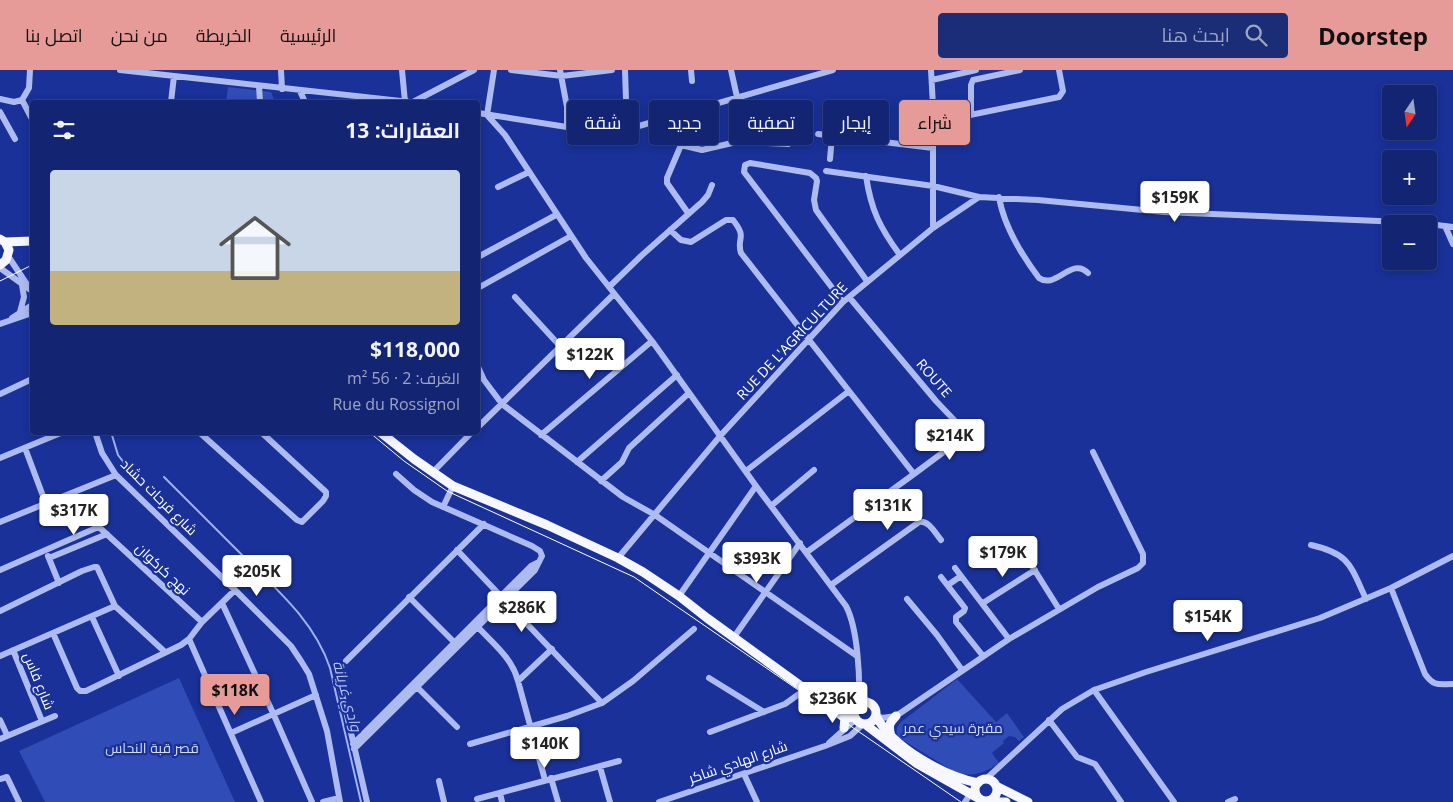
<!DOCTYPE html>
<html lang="ar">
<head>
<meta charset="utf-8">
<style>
	:root { --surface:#132572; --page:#1c2d77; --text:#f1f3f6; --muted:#9da5c4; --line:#324284; --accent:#e69b98 }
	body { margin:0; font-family:"Open Sans",Cairo,sans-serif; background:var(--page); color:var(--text); direction:rtl; height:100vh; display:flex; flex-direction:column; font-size:19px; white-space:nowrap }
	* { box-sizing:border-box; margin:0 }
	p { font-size:16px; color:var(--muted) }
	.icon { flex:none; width:28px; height:28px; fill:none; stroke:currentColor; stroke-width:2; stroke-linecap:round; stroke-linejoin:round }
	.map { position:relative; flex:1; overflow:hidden; direction:ltr }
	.sheet { position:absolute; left:30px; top:30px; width:450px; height:335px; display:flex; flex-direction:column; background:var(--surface); border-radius:5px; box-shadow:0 2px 8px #0003,0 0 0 1px var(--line); direction:rtl }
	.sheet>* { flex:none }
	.hud { position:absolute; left:495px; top:30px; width:475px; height:45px; direction:rtl; display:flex; gap:10px }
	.needle { width:32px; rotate:193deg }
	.fabs { position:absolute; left:1382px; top:15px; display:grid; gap:10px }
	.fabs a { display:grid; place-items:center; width:55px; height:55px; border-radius:5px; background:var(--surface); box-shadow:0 2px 8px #0003,0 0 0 1px var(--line); font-size:25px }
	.price { position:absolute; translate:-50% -42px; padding:0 11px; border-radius:5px; background:#fff; color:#222; font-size:16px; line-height:32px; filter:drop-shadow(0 1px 2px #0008) }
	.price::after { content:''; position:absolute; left:50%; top:30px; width:15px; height:11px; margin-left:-8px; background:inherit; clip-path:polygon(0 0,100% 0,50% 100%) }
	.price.selected { background:var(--accent); color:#111 }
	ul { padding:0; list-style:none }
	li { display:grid; align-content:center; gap:10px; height:265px; padding:0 20px }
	li span { display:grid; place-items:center; height:155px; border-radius:5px; color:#555 }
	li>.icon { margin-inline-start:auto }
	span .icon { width:90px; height:90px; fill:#fffc; stroke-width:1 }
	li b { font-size:21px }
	h2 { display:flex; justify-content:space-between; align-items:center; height:60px; padding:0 20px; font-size:21px }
	.tag { padding:0 18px; border-radius:5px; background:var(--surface); box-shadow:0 2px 8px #0003,0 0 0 1px var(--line); font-size:18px; line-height:45px }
	.tag.selected { background:var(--accent); color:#111 }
	header { display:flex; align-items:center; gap:30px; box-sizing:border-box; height:70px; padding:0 25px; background:var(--accent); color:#111 }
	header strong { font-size:24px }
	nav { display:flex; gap:28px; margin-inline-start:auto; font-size:18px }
	.search { width:350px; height:45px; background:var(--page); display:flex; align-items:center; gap:12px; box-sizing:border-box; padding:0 18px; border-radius:5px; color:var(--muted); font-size:19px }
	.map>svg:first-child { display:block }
</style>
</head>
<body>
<header>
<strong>Doorstep</strong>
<div class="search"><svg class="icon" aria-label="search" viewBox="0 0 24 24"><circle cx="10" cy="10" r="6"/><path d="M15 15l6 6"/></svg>ابحث هنا</div>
<nav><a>الرئيسية</a><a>الخريطة</a><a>من نحن</a><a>اتصل بنا</a></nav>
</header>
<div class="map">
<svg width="1453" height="732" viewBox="0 0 1453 732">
	<rect width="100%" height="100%" fill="#193198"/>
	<path fill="#304cb7" d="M228,17L271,22L275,32H226Z
		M179,608L235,732H45L19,681Z
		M957,609L996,652L1007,643L1024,667L1019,671L1015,667L1009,666L1003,671L1004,673L992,683L999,693C984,703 974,707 956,703L898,667C895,660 897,657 901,652Z"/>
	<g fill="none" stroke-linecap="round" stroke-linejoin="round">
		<path stroke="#a0b2f3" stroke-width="2" d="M111,362L118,385L125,394
			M164,407C189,432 214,457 239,482C274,517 314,550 330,598L361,732"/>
		<path stroke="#adbbf1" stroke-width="6" d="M120,0L410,32
			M281,0L282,19
			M402,0L405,32
			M494,0L487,45L505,65L586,188L652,271L756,416L846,536C858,559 860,607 859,634
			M511,0L562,6L612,0
			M560,0L567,37V57
			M625,0L626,30L625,60
			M691,0L692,11
			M731,0L737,27
			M931,0L933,36V158
			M932,10L976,0
			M259,16L260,32
			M300,21L305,32
			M0,29L14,32L22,30L29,18L30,0
			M22,30L32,49
			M171,32L174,6
			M413,32L474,0
			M0,42L15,69
			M478,43L567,57L618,62L833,0
			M970,45L1059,27L1063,21L1059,0
			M653,53L681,75L702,80L732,73L744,72L788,74
			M933,55L970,45L971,42V15L973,10L1020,0
			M818,64L933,78
			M681,75L667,108V113L688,143
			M830,89L832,66
			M826,101L933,116L979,127
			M478,105V106
			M866,106C871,140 880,158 900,185
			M498,117L529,102
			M999,127C1004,157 1021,184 1039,208C1056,220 1072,186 1088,203
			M1429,154L1453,157
			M1445,156L1453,174
			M670,160L681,170L691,172L726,150H733C748,169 736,167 741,183L914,404L961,369L963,363L957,353L936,331L849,227
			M8,186L28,216
			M478,187L556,145
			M0,198L32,221
			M609,217L641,186L702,132L708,125L712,115
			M478,218L571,166
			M515,227L560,276
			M843,232L744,102L745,95L750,93L810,103L816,108L817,111L814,130L816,140L867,211
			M20,242L24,227L22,215
			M12,248L32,235
			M0,254L32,243
			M478,297L484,310L502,334L623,427L655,445L857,586
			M0,324L32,309
			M478,357L614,224
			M95,362L102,383L116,405L235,520L291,576L301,591L309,604L327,661L340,732
			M199,362L297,450L302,452L323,431L326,426V422L261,362
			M541,365L652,271
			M25,378L46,434
			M0,388L63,362
			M577,392L677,305
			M746,401L849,321
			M432,403L472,362
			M601,411L622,392L629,378L689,323
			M771,436L814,400
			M443,437L453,416
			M0,452L116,405
			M1311,475C1350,484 1350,495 1366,529
			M457,480L602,633
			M1022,480L1059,539
			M807,482L914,404
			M48,486L59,513
			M49,488L107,464
			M618,488L721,365L843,232L933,158L979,127L1038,130L1164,142L1379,151L1420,154
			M955,498L1009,569
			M0,500L96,458H100L202,552
			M941,507L965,538L964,541L956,547V552L983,586
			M831,515L919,452C929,450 935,463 941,470
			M948,515L961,506
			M1391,518L1425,604C1434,617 1439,614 1453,614
			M679,526L756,416
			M409,527L456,574
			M907,529L937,565L962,600
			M222,533L273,643L312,732
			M983,533L1035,500
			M0,541L82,501L94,497H97L115,536L165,582
			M92,547L119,606
			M475,554C491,572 512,587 518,611L552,579
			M53,563L77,618L80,621H86L181,575L189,569L202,552L235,520
			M734,567L800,473
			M189,569L261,732
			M13,580L42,651
			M0,586L115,536
			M346,591L484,454
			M709,608L764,642
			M339,611L367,732
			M518,611L545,710
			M417,617L457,657
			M1094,620L1174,732
			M859,622L868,632
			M876,645L882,648L896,646L1009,569L1098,517L1138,498L1143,493V484L1093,382
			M0,650L7,665
			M1049,650L1077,687L1095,694L1121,732
			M710,662L785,634L806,619
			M231,663L316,625
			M0,669L55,646
			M829,673L856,649
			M353,674L531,496L539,492
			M470,674L567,646L602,633L633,611L694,559
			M354,679L535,500L542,486L540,481L532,476L432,432L414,420L396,404
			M600,697L610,732
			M744,704L757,732
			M551,708L558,732
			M0,709L7,707L19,732
			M986,709L1062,639L1094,620L1146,602L1320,548L1391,518L1453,486
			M439,711L444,732
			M500,723L502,732
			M477,729L619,691
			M323,732L339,728
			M659,732L825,676L850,666L862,655
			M965,732L976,716
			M1228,732L1235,729"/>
		<path stroke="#f7f8ff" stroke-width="9" d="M0,169L5,172L9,180L6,190L0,195
			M5,172L32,171
			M380,362L414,389L453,416L547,455L618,488L643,502L679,526L707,548L845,648L854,647
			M854 643a11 11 0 1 1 22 0a11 11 0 1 1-22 0Z
			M876,646C893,678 944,706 978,713
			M866,655L916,693L978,728
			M844,658L845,648
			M891,666C888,656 889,653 896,646
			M975 720a11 11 0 1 1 22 0a11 11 0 1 1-22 0Z
			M996,716L1028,732
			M987,731L1006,732"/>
		<path stroke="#fff" stroke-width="1" d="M0,211L32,195
			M369,362L404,391L447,421L634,507L961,732"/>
	</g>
	<g text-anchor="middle" stroke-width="4.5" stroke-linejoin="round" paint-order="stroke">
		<g font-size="14" fill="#fff" stroke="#193198">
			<text transform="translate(792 271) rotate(-47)" y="5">RUE DE L'AGRICULTURE</text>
			<text transform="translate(934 308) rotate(49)" y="5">ROUTE</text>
			<text transform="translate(159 427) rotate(45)" y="5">شارع فرحات حشاد</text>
			<text transform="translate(163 499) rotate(43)" y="5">نهج كركوان</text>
			<text transform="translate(39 611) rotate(68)" y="5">شارع فاس</text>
			<text transform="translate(738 692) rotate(-19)" y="5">شارع الهادي شاكر</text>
		</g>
		<g font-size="14" fill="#d4dcfc" stroke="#193198">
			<text x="953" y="663">مقبرة سيدي عمر</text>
			<text x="152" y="683">قصر قبة النحاس</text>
		</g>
		<g font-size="15" font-style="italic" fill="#bac6f7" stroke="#193198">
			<text transform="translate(347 626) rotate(75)" y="5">وادي غريانة</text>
		</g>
	</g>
</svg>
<div class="fabs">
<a><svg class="needle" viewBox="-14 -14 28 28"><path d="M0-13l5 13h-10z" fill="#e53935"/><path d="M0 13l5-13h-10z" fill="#9da5c4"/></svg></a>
<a>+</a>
<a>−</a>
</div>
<b class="price" style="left:1175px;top:153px">$159K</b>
<b class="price" style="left:590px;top:310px">$122K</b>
<b class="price" style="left:950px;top:391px">$214K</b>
<b class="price" style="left:888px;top:461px">$131K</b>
<b class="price" style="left:74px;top:466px">$317K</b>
<b class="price" style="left:1003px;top:508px">$179K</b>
<b class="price" style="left:757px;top:514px">$393K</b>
<b class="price" style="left:257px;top:527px">$205K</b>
<b class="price" style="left:522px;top:563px">$286K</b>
<b class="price" style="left:1208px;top:572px">$154K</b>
<b class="price selected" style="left:235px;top:646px">$118K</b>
<b class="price" style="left:833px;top:654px">$236K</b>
<b class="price" style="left:545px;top:699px">$140K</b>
<div class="hud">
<a class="tag selected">شراء</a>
<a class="tag">إيجار</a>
<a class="tag">تصفية</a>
<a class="tag">جديد</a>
<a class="tag">شقة</a>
</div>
<section class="sheet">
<h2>العقارات: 13<svg class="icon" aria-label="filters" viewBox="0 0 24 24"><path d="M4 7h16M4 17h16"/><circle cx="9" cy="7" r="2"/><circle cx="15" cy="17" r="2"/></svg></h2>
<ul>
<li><span style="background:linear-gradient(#c9d6e8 65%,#c2b280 0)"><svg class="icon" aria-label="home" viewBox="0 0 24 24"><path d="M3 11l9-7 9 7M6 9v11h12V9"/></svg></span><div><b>$118,000</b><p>الغرف: 2 · 56 m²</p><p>Rue du Rossignol</p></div></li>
</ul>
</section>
</div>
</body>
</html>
